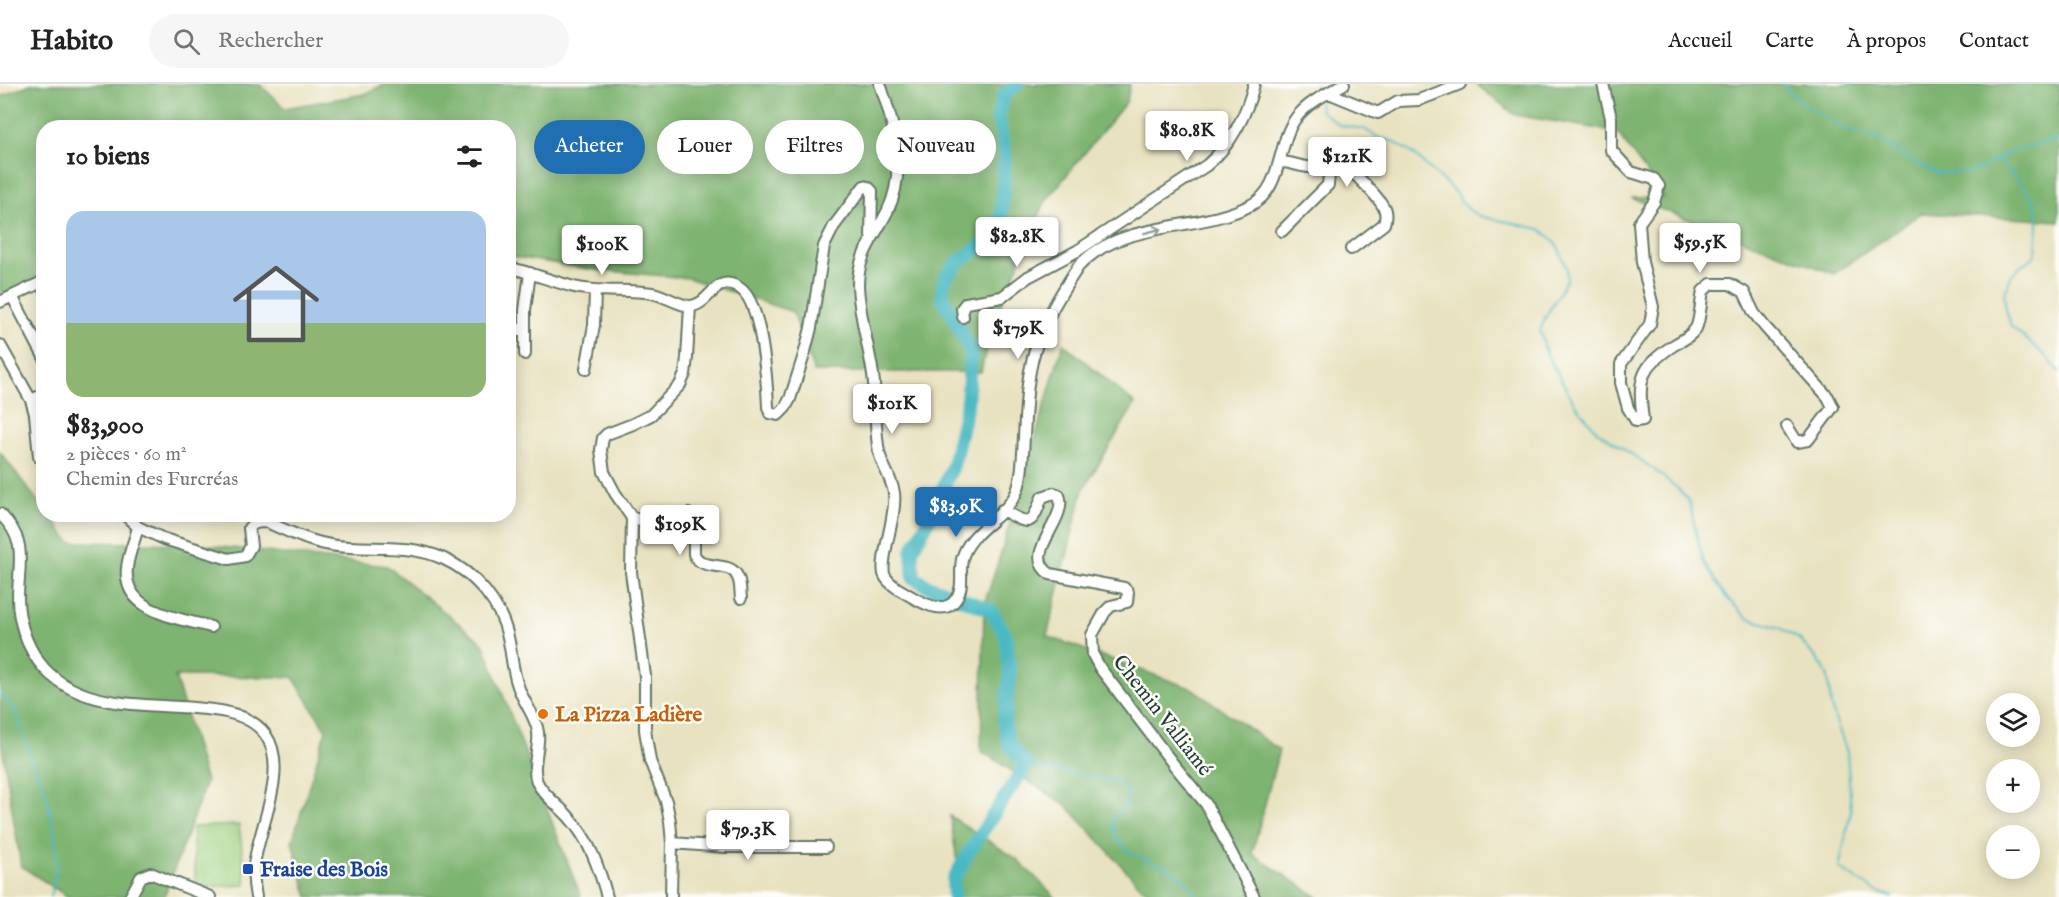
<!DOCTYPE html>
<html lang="fr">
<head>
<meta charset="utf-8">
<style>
	:root { --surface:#fff; --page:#f6f6f6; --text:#222; --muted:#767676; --line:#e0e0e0; --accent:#1f6fb2 }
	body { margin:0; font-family:"IM FELL English",serif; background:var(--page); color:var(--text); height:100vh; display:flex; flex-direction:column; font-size:22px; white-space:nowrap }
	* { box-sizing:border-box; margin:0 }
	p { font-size:20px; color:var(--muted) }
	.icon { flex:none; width:33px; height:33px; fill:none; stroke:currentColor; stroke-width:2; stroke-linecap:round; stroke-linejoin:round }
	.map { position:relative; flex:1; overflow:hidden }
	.sheet { position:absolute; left:36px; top:36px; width:480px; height:402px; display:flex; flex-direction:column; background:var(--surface); border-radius:24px; box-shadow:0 3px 15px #0003 }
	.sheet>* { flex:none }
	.hud { position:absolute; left:534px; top:36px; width:570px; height:54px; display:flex; gap:12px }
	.controls { position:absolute; left:1986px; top:609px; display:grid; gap:12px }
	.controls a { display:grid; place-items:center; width:54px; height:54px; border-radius:50%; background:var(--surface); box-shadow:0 3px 15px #0003; font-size:30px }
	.price { position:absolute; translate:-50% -51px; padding:0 14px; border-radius:6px; background:#fff; color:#222; font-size:20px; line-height:39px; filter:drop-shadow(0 2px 3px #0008) }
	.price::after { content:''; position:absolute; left:50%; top:36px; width:18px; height:14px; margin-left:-9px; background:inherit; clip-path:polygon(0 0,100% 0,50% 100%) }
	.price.active { background:var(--accent); color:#fff }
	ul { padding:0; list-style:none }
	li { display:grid; align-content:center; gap:12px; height:318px; padding:0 30px }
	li+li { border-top:2px solid var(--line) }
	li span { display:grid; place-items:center; height:186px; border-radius:18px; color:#555 }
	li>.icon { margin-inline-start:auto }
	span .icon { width:108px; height:108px; fill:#fffc; stroke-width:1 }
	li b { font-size:26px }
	h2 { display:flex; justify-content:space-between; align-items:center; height:72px; padding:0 30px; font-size:26px }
	.pill { padding:0 21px; border-radius:27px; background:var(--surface); box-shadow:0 3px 15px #0003; font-size:21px; line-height:54px }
	.pill.active { background:var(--accent); color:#fff }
	header { display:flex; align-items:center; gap:36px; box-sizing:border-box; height:84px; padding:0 30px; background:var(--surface); border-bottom:2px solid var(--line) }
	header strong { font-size:28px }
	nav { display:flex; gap:33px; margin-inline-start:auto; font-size:21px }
	.search { width:420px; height:54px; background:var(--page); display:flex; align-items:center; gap:15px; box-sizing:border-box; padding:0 21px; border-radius:33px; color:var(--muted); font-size:22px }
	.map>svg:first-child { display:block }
</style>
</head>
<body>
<header>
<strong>Habito</strong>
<div class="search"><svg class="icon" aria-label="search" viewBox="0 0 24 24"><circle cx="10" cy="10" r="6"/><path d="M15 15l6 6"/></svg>Rechercher</div>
<nav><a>Accueil</a><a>Carte</a><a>À propos</a><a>Contact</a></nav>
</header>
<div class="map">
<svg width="2059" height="813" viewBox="0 0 2059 813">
	<rect width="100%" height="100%" fill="#fdfcf7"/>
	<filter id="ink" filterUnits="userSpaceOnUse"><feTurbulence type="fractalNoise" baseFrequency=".0167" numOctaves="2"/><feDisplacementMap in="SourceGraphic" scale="12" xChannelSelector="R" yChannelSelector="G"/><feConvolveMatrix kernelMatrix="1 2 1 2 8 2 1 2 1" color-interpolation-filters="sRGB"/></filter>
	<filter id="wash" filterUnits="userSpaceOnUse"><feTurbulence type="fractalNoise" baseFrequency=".008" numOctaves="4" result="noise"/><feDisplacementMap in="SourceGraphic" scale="24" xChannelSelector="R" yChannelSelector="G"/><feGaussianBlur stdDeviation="1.35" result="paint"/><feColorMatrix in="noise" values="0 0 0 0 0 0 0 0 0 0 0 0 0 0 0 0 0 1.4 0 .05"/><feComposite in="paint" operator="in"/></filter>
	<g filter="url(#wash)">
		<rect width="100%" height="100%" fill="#e8e2c0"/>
		<path fill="#9ed283" stroke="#5e885c" stroke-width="1.5" d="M239,741L246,801L196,803L192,743Z"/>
		<path fill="#7eb471" stroke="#4e7852" stroke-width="1.5" d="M30,0H259L285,24L365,10L385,0H1130L1127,17L1045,118L990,247L981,288H814L793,228L688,194L595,186L509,172L508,44H44L43,204L0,209V13Z
			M1476,0H2059V137L1922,129L1834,190L1631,114L1664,113L1617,48L1515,31Z
			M1063,259L1135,320L1083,406L1047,552L1193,605L1279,666L1252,770L1318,813H1155L1141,803L1066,721L981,667L984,521L1001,469Z
			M0,368L43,424L44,430L49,431L70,458L196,460L387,482L483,559L581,813H308L292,758L326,646L293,593L175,592L206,698L164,813H68L21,782L0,651Z
			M950,732L1017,775L1055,813H955L958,784Z"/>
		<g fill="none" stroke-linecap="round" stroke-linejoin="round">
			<path stroke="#4bb9c4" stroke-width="2" d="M1316,0L1317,10
				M1783,0L1802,19L1844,45L1878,55L1913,78L1938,89L1972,88L2012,67L2059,55
				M1319,18L1321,27L1339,41L1364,45L1381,55L1392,57L1412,69L1451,104L1468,125L1479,132L1540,145L1550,153L1558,163L1567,184V195L1545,234L1540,247L1547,271L1575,320L1597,347L1652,384L1677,404L1689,418L1703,477L1726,513L1747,534L1780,544L1799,555L1823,582L1828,594L1831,623L1847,668L1851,727L1839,784L1875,807L1893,813
				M1996,75C2010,88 2037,112 2038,132C2039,144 2036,158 2036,170L2012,190L2004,212L2006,226L2011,242L2047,273L2059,288
				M0,609L15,627L34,681L45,705L54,744L57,781L50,813
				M1026,681L1114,697L1129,709L1126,722L1112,737C1120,782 1153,770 1180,792C1187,798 1194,806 1199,813"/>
			<path stroke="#4bb9c4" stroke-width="14" d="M954,813L953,797L967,771L1026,681L1009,660L1004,637L1010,592L1006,552L991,526L928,502L914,494L912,467L934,426L953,381L967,320L971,267L942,212L944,196L957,179L984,160L1001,144L1005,68L998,33L1004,11L1017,0"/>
		</g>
	</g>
	<g filter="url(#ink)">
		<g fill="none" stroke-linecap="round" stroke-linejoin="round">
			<defs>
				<path id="minor" d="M880,0C894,40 907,86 888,126C875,153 858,169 858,201C859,231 869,262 873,291C877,317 874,343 879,368C882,382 892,395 894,409C897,432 880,472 884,490C886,496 891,500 897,504C911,512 943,536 956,515C966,500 957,484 964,469C975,443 1007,432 1017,407C1022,395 1022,382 1023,369C1025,342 1025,314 1030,287C1036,250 1057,215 1078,183C1119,136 1199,148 1251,121C1283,105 1277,58 1296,34C1307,19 1328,9 1344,0
					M1603,0L1611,34V66L1631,88L1654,95L1659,102L1654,118L1639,139L1642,178L1653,223L1650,240L1621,280V299L1628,324L1636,337L1643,336C1638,296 1639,284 1674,261C1683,256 1691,252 1696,244C1700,237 1701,216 1703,207L1711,200H1730L1744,208L1754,229L1765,243L1828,313L1833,323L1808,356L1797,358L1787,342
					M1329,9L1378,29L1398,17L1419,16L1460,0
					M1279,78C1290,77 1301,84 1312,83C1321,83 1331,75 1339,79C1350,83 1377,112 1383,122C1386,127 1386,134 1384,140L1351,165
					M1282,147L1328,101L1329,91L1324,81
					M508,183C531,189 552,197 574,203C600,209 626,205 652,209C664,211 680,222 690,222C710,222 716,186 741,205C762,221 767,297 768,323L770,329L778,331L785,324L790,315L804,271L811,244L824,162L834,142L864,102L868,103L872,107L871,152
					M12,212L44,273
					M0,218L44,197
					M963,233L962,224L966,219L1002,213L1028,193L1077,167L1207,81C1231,61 1247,30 1254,0
					M508,250L525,243
					M0,261L31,316L35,330L39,373
					M525,270V226L530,189
					M586,285L594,241L595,206
					M31,316L44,310
					M1002,426C1030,441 1031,444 1042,413L1054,409L1059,411C1069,436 1020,470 1050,490L1124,504L1128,508L1127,518L1111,522L1105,528L1092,551L1093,571L1100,584L1174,681L1206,720L1254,813
					M0,430C29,457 18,480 18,514C18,536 26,560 39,578C93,651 227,598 265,650C290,684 259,743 254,781C253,792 254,803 256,813
					M124,430L138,443L164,455L229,475L245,472L251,462L249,444C254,438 260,438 267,438C296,451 318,462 350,463C383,465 413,461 444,475C475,489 501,520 508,553C512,570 512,586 518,602C523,618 536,632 538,648C540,665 531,681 537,698C543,711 558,721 568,732C589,755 599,783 607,813
					M632,434L666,440L688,430L694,438V470C702,489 732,475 738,494C741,500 740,508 741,514
					M138,443C135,456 128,471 127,484C122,529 180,534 211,543
					M672,759L725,763H826
					M130,813L141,793L150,789L210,813
					M671,813L672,759L670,737L666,717L650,677L645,646V592L631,488L632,434L615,409L604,388L601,366L603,354L607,350L633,340L651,331L680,301L685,290L687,274L690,222"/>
			</defs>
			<use href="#minor" stroke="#657765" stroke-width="14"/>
			<use href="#minor" stroke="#fff" stroke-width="10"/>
		</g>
		<defs><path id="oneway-shaft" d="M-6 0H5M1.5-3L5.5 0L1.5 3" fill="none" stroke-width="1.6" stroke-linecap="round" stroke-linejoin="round" transform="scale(1.5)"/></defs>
		<use stroke="#8f9e9a" href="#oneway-shaft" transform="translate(1153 147) rotate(-14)"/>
	</g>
	<circle fill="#e8710a" stroke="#fdfcf7" stroke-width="2" cx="543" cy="630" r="6"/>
	<rect fill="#1a4fb4" stroke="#fdfcf7" stroke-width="2" x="242" y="779" width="12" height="12" rx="3"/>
	<g text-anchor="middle" stroke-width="5" stroke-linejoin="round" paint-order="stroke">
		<g font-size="21" font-weight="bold" fill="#c56008" stroke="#fdfcf7" text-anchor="start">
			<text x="555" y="637">La Pizza Ladière</text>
		</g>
		<g font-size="21" fill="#1f3d34" stroke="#fdfcf7">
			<text transform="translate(1163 631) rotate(52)" y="7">Chemin Valliamé</text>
		</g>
		<g font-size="21" font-weight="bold" fill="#164399" stroke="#fdfcf7" text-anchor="start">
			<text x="260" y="792">Fraise des Bois</text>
		</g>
	</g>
</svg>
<div class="controls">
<a><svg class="icon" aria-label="layers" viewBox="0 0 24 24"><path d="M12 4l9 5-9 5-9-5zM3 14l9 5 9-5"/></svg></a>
<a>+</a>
<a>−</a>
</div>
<b class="price" style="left:1187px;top:78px">$80.8K</b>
<b class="price" style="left:1347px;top:104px">$121K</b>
<b class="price" style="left:1017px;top:184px">$82.8K</b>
<b class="price" style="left:1700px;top:190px">$59.5K</b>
<b class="price" style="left:602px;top:192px">$100K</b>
<b class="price" style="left:1018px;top:276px">$179K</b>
<b class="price" style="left:892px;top:351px">$101K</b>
<b class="price active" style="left:956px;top:454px">$83.9K</b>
<b class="price" style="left:680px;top:472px">$109K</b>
<b class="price" style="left:748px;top:777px">$79.3K</b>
<div class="hud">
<a class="pill active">Acheter</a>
<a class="pill">Louer</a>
<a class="pill">Filtres</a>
<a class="pill">Nouveau</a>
</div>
<section class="sheet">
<h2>10 biens<svg class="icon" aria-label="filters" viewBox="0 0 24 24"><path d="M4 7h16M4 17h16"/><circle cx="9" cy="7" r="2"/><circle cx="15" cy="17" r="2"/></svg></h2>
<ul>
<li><span style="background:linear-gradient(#a9c7e8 60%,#8fb573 0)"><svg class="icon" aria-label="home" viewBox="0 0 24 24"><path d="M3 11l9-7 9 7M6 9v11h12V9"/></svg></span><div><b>$83,900</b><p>2 pièces · 60 m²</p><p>Chemin des Furcréas</p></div></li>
</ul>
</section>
</div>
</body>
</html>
